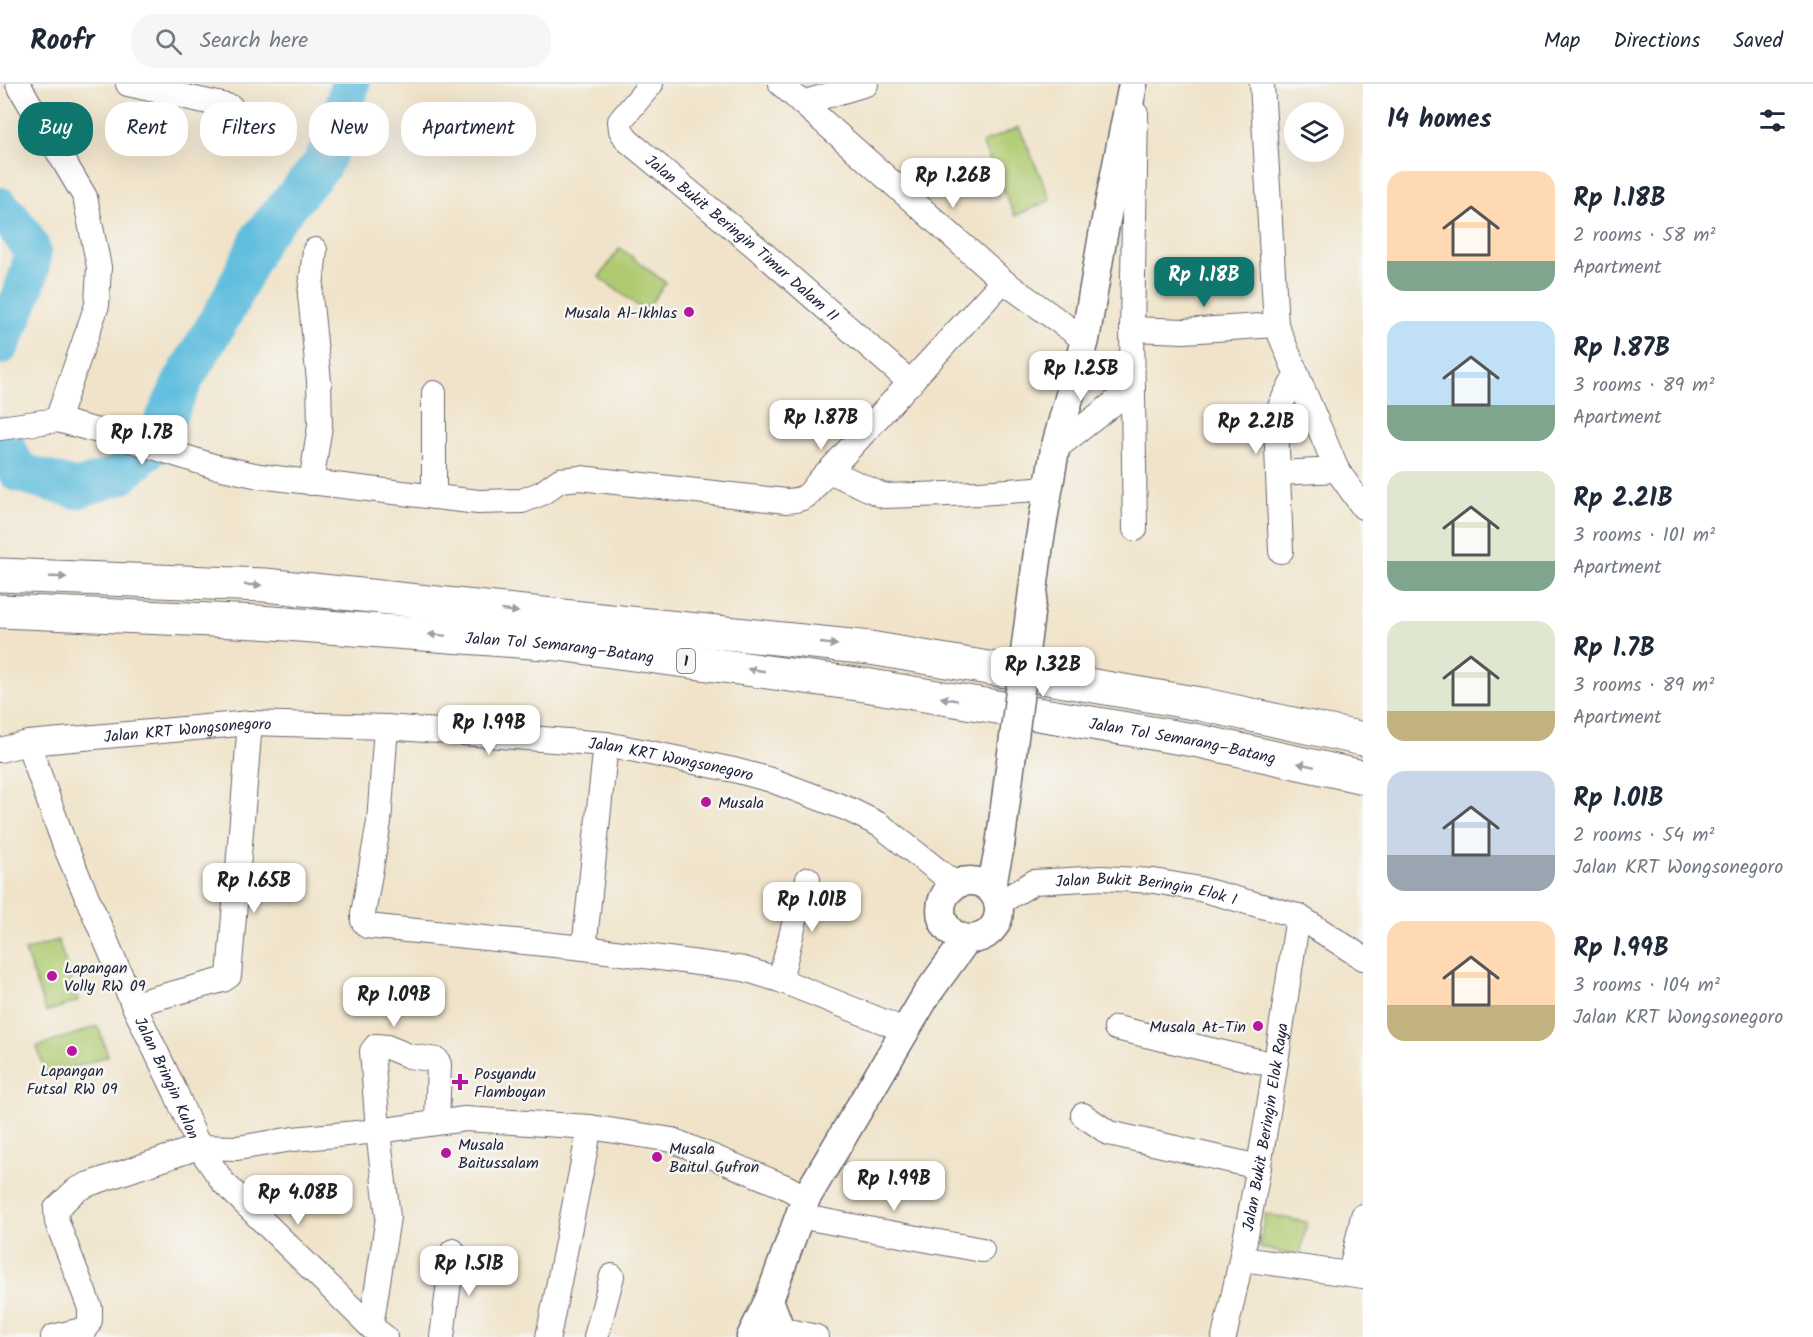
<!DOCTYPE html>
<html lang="en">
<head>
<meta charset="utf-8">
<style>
	:root { --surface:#fff; --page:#f6f6f7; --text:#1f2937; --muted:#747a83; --line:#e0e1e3; --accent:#0f766e }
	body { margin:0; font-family:Kalam,sans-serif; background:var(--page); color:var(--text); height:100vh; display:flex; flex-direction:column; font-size:22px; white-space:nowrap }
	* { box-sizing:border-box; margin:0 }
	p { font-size:20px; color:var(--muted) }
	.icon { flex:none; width:33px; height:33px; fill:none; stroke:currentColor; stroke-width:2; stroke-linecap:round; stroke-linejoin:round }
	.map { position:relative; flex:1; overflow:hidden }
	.drawer { display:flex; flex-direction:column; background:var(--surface); width:450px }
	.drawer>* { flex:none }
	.guide { position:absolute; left:18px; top:18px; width:570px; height:54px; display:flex; gap:12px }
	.fabs { position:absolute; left:1284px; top:18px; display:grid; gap:12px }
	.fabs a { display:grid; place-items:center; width:60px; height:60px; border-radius:50%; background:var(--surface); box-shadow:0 6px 24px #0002; font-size:30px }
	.price { position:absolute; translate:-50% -51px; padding:0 14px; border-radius:12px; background:#fff; color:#222; font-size:20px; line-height:39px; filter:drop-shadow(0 2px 3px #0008) }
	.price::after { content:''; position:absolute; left:50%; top:36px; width:18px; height:14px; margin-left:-9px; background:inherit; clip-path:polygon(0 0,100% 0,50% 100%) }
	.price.selected { background:var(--accent); color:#fff }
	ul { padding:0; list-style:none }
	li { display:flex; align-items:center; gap:18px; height:150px; padding:0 24px }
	li span { display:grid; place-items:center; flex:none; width:168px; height:120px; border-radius:18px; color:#555 }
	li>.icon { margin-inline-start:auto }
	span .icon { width:72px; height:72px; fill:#fffc; stroke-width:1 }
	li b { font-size:26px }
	h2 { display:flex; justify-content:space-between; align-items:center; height:72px; padding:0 24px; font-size:26px }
	.chip { padding:0 21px; border-radius:24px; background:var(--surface); box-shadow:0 6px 24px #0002; font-size:21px; line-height:54px }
	.chip.selected { background:var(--accent); color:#fff }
	header { display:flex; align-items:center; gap:36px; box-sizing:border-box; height:84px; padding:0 30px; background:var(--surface); border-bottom:2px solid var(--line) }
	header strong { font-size:28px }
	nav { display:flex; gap:33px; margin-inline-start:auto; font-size:21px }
	.search { width:420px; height:54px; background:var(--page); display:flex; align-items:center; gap:15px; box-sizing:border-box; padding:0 21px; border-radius:24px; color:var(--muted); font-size:22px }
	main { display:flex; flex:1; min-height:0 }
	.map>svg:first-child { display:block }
</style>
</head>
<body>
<header>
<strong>Roofr</strong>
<div class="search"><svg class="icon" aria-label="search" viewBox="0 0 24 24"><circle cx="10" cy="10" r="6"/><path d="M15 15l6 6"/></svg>Search here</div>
<nav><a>Map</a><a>Directions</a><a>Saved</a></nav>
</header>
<main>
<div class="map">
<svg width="1363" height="1253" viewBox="0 0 1363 1253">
	<rect width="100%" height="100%" fill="#f6f6f2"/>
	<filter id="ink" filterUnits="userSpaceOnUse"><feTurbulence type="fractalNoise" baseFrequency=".0167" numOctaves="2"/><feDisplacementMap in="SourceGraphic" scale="12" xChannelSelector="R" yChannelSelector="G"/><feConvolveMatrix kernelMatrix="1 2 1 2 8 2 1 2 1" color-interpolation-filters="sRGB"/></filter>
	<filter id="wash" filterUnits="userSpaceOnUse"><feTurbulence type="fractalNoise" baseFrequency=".008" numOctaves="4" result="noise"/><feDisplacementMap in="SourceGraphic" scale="24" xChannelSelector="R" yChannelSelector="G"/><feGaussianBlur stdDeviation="1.35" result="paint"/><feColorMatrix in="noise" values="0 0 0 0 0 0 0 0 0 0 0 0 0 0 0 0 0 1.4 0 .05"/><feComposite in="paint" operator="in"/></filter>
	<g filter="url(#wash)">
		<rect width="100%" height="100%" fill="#f0e3c9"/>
		<path fill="#afca70" stroke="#687656" stroke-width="1.5" d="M1019,43L1051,116L1015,132L982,59Z
			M620,164L666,199L645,227L599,193Z
			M58,856L78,917L46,928L25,867Z
			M98,942L108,972L47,992L37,963Z
			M1265,1130L1307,1138L1300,1172L1259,1164Z"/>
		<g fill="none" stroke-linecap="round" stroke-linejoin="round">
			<path stroke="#60bede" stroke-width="40" d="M0,123C11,135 23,149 30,164C38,183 8,241 0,261
				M0,352L18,388L76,405L120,391L153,361L184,295L228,221L261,153L321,82L340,43L350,0"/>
		</g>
	</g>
	<g filter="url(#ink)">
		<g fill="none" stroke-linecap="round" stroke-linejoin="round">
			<defs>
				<g id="minor">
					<path d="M18,0L85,113L99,183L97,221L57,336"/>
					<path d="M128,0L231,23"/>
					<path id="s1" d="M651,0L620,37L621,46L627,56L756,163L911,299"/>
					<path d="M781,0L1003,197L1085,256"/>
					<path d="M1262,0L1276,241L1337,386L1363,423"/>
					<path d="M802,19L866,0"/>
					<path d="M1132,245L1184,247L1276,241"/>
					<path d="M0,344L57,336L128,355L213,382L259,392L478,418L522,417L542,409L560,396L580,394L786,417C815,416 810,402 829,387L884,412L980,409L1049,404"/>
					<path d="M1055,365L1133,304"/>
					<path d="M829,387L1003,197"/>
					<path d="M1278,389L1337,386"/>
					<path d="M311,399L320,342L319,297L310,211L315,166"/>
					<path d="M434,413V309"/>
					<path d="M1135,445L1132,245L1136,30"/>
					<path d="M1281,467L1276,338C1279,320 1288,306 1297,291"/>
					<path d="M386,643L379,738L363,830V837L367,842L584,864L744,885L780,896L907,947"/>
					<path id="s2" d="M28,659L65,762L133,920L175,1007L199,1063L223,1098L371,1243L385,1253"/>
					<path id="s3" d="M0,666L28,659L250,639L386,643L606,660L734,686L771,696L848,725L880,741L955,800"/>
					<path id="s4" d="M999,819L1034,798L1102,794L1154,797L1200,805L1298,832L1363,874"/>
					<path d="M584,864L606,660"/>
					<path d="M780,896L799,820L804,819L808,795"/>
					<path d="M133,920L223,896L229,892L250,639"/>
					<path d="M1116,944L1275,981"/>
					<path d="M1083,1031L1109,1049L1259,1083"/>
					<path d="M798,1132L982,1166"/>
					<path d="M1242,1175L1363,1192"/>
					<path d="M1350,1190L1363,1132"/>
					<path d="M371,1243L388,1133L378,1047L465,1035L590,1043L672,1056L786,1103L806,1114"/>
					<path d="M780,1245L816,1253"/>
					<path d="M53,1253L86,1245L90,1236V1224L57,1138L56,1125L76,1106L89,1100L199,1063L237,1064L293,1055L378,1047L372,967L376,962L387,963L409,972L437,976L439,980L437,1037"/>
					<path d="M442,1253L453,1167"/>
					<path d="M548,1253L590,1043"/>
					<path d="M596,1253L612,1192"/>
					<path id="s5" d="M1224,1253C1257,1114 1277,973 1298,832"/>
				</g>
				<path id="tertiary" d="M1039,460L1055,365L1085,256L1103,151L1133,0
					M941 826a29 29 0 1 1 58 0a29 29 0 1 1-58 0Z
					M991,804L1000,762
					M769,1216L780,1245L779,1253
					M751,1253L769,1216L806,1114L927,910L967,855"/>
				<g id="motorway">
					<path d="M0,491L265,501L870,564L1200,620L1363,655"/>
					<path id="s6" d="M0,527L259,538L558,560L865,601L1199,657L1363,693"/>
				</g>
			</defs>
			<use href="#minor" stroke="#6a666d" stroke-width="26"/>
			<use href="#tertiary" stroke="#6a666d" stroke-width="31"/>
			<use href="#motorway" stroke="#6a666d" stroke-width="35"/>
			<use href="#minor" stroke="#fff" stroke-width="24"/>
			<use href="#tertiary" stroke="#fff" stroke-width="28"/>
			<use href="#motorway" stroke="#fff" stroke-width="33"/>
			<defs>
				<path id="tertiary-bridge" d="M1000,762L1039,460"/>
			</defs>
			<use href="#tertiary-bridge" stroke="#6a666d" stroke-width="31" stroke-linecap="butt"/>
			<use href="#tertiary-bridge" stroke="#fff" stroke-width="28"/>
		</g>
		<defs><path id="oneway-solid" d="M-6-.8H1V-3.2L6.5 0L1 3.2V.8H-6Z" transform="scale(1.5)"/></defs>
		<g fill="#9c9ca7">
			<use href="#oneway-solid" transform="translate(58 493) rotate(2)"/>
			<use href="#oneway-solid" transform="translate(253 501) rotate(2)"/>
			<use href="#oneway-solid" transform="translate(510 527) rotate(6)"/>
			<use href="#oneway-solid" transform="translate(437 551) rotate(-176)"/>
			<use href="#oneway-solid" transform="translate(829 560) rotate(6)"/>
			<use href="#oneway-solid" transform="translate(756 586) rotate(-172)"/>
			<use href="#oneway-solid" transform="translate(949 615) rotate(-170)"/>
			<use href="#oneway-solid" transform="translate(1306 681) rotate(-168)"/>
		</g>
	</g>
	<g fill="#b5179e" stroke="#f6f6f2" stroke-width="2">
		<circle cx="689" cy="228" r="6"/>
		<circle cx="706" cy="718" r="6"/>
		<circle cx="52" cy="892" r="6"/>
		<circle cx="1258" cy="942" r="6"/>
		<circle cx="72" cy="967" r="6"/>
		<path d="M457 989h6v6h6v6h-6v6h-6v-6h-6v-6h6z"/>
		<circle cx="446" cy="1069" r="6"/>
		<circle cx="657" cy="1073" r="6"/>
	</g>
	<g text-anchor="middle" stroke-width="5" stroke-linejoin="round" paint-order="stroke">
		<rect fill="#f6f6f2" stroke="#626272" stroke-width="1.5" x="677" y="565" width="18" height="24" rx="4.5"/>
		<g font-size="15" font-weight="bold" fill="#22223b">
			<text x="686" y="582">1</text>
		</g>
		<g font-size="16" fill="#22223b" stroke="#f6f6f2">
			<text dy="6" stroke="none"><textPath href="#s1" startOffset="220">Jalan Bukit Beringin Timur Dalam II</textPath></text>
			<text dy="6" stroke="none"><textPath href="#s6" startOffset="561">Jalan Tol Semarang–Batang</textPath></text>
			<text dy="6" stroke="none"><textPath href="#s3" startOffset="189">Jalan KRT Wongsonegoro</textPath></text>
			<text dy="6" stroke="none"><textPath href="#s6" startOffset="1191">Jalan Tol Semarang–Batang</textPath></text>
			<text dy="6" stroke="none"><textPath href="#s3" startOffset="675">Jalan KRT Wongsonegoro</textPath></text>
			<text dy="6" stroke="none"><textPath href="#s4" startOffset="154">Jalan Bukit Beringin Elok I</textPath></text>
			<text dy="6" stroke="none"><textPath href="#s2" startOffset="363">Jalan Bringin Kulon</textPath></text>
			<text dy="6" stroke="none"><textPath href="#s5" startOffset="214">Jalan Bukit Beringin Elok Raya</textPath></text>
		</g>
		<g font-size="16" fill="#22223b" stroke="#f6f6f2" text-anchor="start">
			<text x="677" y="234" text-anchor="end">Musala Al-Ikhlas</text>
			<text x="718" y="724">Musala</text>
			<text x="64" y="889">Lapangan<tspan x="64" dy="18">Volly RW 09</tspan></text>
			<text x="1246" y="948" text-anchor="end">Musala At-Tin</text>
			<text x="72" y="992" text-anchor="middle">Lapangan<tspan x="72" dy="18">Futsal RW 09</tspan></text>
			<text x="474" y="995">Posyandu<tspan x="474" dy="18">Flamboyan</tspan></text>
			<text x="458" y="1066">Musala<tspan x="458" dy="18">Baitussalam</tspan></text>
			<text x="669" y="1070">Musala<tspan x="669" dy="18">Baitul Gufron</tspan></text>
		</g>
	</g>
</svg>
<div class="fabs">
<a><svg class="icon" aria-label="layers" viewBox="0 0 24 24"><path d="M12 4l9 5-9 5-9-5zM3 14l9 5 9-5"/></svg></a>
</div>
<b class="price" style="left:953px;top:125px">Rp 1.26B</b>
<b class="price selected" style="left:1204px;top:224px">Rp 1.18B</b>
<b class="price" style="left:1081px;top:318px">Rp 1.25B</b>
<b class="price" style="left:821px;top:367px">Rp 1.87B</b>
<b class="price" style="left:1256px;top:371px">Rp 2.21B</b>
<b class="price" style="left:142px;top:382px">Rp 1.7B</b>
<b class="price" style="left:1043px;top:614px">Rp 1.32B</b>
<b class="price" style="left:489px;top:672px">Rp 1.99B</b>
<b class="price" style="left:254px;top:830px">Rp 1.65B</b>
<b class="price" style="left:812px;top:849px">Rp 1.01B</b>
<b class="price" style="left:394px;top:944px">Rp 1.09B</b>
<b class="price" style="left:894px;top:1128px">Rp 1.99B</b>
<b class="price" style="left:298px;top:1142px">Rp 4.08B</b>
<b class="price" style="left:469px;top:1213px">Rp 1.51B</b>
<div class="guide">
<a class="chip selected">Buy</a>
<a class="chip">Rent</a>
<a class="chip">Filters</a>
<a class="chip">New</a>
<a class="chip">Apartment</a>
</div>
</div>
<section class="drawer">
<h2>14 homes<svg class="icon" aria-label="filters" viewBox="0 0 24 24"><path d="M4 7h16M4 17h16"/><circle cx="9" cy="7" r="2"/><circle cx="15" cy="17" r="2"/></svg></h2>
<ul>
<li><span style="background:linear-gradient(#ffd9b3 75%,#7fa58c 0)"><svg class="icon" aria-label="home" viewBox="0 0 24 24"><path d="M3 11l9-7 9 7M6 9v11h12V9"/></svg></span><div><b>Rp 1.18B</b><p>2 rooms · 58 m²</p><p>Apartment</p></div></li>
<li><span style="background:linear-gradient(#bfe0f5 70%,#7fa58c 0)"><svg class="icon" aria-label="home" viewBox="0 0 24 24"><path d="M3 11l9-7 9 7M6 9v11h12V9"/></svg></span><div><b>Rp 1.87B</b><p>3 rooms · 89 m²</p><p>Apartment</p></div></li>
<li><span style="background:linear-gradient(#dfe7d0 75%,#7fa58c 0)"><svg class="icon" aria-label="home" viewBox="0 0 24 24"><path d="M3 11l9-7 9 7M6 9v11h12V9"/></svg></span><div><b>Rp 2.21B</b><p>3 rooms · 101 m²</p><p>Apartment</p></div></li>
<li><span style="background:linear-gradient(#dfe7d0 75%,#c2b280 0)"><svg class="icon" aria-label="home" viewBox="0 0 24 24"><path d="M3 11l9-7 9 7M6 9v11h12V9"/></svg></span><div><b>Rp 1.7B</b><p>3 rooms · 89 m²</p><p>Apartment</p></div></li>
<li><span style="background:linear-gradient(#c9d6e8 70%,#9aa5b1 0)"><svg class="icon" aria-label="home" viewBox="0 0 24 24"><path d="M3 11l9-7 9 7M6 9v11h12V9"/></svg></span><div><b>Rp 1.01B</b><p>2 rooms · 54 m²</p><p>Jalan KRT Wongsonegoro</p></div></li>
<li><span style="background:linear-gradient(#ffd9b3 70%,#c2b280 0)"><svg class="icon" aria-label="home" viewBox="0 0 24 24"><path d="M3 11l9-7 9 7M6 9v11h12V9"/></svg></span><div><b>Rp 1.99B</b><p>3 rooms · 104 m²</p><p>Jalan KRT Wongsonegoro</p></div></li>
</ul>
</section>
</main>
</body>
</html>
